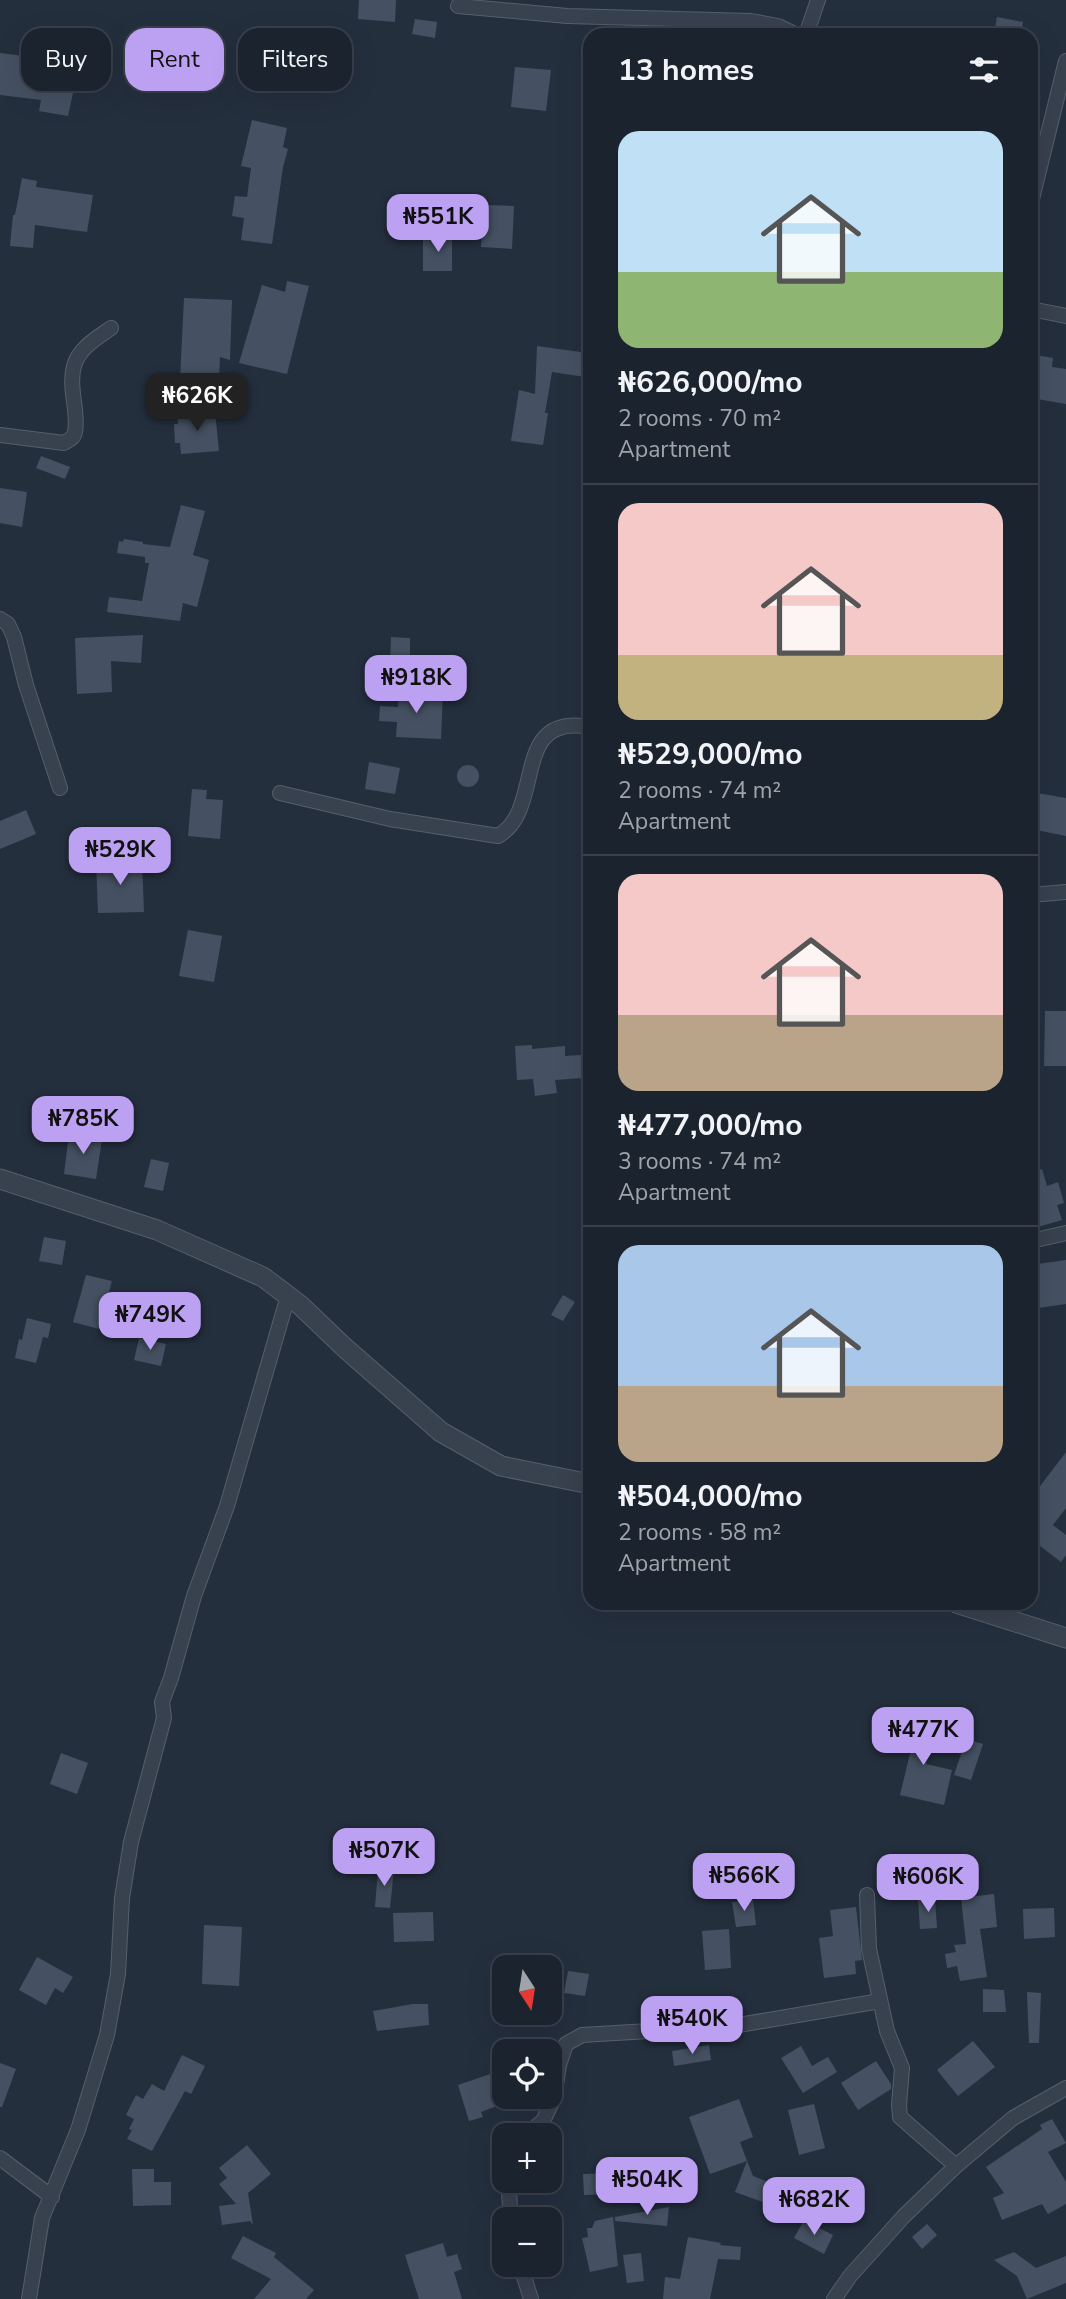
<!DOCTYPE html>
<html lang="en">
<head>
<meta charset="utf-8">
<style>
	:root { --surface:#1b232e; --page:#242b36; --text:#f1f3f6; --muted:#a0a4aa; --line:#39404a; --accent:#bca0f2 }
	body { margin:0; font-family:"Nunito Sans",sans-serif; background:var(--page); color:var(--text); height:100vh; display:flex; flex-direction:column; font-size:26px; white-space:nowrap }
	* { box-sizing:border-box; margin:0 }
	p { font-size:23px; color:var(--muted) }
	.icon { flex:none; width:38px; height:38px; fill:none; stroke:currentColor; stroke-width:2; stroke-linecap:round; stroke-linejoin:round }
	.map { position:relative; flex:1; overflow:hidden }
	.side { position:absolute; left:583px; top:28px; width:455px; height:1582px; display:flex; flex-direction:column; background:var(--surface); border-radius:21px; box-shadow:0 7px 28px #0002,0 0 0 2px var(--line) }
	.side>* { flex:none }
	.guide { position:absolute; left:21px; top:28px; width:457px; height:63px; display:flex; gap:14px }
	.needle { width:46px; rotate:168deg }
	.buttons { position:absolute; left:492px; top:1955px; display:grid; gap:14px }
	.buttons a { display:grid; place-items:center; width:70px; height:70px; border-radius:14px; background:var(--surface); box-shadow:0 7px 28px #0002,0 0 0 2px var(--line); font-size:35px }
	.price { position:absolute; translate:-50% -60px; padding:0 16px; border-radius:14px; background:var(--accent); color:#111; font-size:23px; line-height:46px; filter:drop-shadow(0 2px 4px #0008) }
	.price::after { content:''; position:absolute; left:50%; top:42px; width:21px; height:16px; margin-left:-10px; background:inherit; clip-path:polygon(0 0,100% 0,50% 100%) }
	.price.current { background:#222; color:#fff }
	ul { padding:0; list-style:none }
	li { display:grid; align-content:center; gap:14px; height:371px; padding:0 35px }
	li+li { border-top:2px solid var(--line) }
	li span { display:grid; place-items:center; height:217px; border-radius:21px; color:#555 }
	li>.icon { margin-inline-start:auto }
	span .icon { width:126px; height:126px; fill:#fffc; stroke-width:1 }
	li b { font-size:30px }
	h2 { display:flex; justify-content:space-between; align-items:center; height:84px; padding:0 35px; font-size:30px }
	.pill { padding:0 24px; border-radius:21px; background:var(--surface); box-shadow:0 7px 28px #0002,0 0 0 2px var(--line); font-size:24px; line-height:63px }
	.pill.current { background:var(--accent); color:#111 }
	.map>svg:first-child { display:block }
</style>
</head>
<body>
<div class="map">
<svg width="1066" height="2299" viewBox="0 0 1066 2299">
	<rect width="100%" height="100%" fill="#242f3e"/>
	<path fill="#455162" d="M359,0H396L395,22L358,19Z
		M997,17L1023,22L1021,35H994Z
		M415,19L437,22L435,38L412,34Z
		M0,53L49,59L50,54L80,60L68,116L39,111L41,100L0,95Z
		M515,67L551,70L546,111L511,107Z
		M252,120L287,128L283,147L288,149L283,167L272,244L241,240L244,218L232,216L235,196L247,197L251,168L241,166Z
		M22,178L37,181L36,187L93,195L87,232L35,225L33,248L10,246L13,215H15Z
		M484,205L514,206L512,249L481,247Z
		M423,237H452V271H423Z
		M287,281L309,286L287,374L239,363L262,285L285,292Z
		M184,298L232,300L230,360L220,357L219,380H180Z
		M537,346L588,353L585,377L552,372L545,413H548L543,445L511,441L519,390L535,394Z
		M1031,354L1053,358L1052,367L1066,369V404L1031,398Z
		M215,411L219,451L181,454L180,443H175L174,424H178L177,414Z
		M41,456L70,467L65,479L36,468Z
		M0,488L27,492L22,527L0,523Z
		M181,505L205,511L193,555L209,560L197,607L183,603L180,621L107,612L109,597L142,601L149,563H145V557L117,553L119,541L123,542L124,539L143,542V544L170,547Z
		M143,635L141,663L111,661L112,692L77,694L75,638Z
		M391,637L410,638V671L390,670Z
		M399,690L443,692L441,739L396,737L397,722L379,721L380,706L398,707Z
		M369,762L400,768L395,794L365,789Z
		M457 776a11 11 0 1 1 22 0a11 11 0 1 1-22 0Z
		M192,789L207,790L206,799L223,800L220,839L188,836Z
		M1031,792L1066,798V836L1031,829Z
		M26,810L36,834L0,849V821Z
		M142,861L144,912L98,913L96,862Z
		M188,930L222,936L214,982L179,976Z
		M1045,1011H1066V1066H1044Z
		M532,1045V1049L565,1046V1056L581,1055L583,1078L555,1080L557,1093L535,1096L533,1079L517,1080L515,1046Z
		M69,1134L102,1139L96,1179L64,1174Z
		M151,1159L169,1163L163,1191L144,1187Z
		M1042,1169L1047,1186L1058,1182L1064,1203L1057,1205L1062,1220L1031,1229V1173Z
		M44,1237L66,1241L62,1265L39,1261Z
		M1066,1260V1304L1038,1308L1031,1265Z
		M86,1275L112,1281L99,1329L73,1322Z
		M563,1295L575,1302L563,1321L551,1315Z
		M27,1318L51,1324L48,1338L43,1337L36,1363L15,1358L19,1339L22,1340Z
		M139,1338L166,1344L161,1366L134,1360Z
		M1066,1452V1508L1053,1525L1066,1535V1555L1061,1562L1031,1539V1498Z
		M905,1720L936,1729L926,1764L952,1770L944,1805L900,1795L913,1741L900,1737Z
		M966,1739L983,1744L971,1780L954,1775Z
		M61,1753L88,1763L77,1794L50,1784Z
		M378,1869L394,1870L390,1908L375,1907Z
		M994,1894L997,1927L980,1929L987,1977L960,1981L957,1966L947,1968L945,1954L956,1952L954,1945L966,1944L961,1898Z
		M935,1899L937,1928L920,1929L918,1900Z
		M753,1900L756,1925L736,1927L732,1902Z
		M856,1907L862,1960L855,1961L856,1974L824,1978L819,1938L833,1936L830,1910Z
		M1054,1908L1055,1937L1024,1939L1023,1909Z
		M433,1912L434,1941L394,1942L393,1913Z
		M204,1925L242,1927L239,1986L202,1984Z
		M729,1929L731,1968L705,1970L702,1931Z
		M37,1957L73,1977L63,1993L55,1988L46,2005L19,1990Z
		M568,1971L589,1974L585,1996L564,1993Z
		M983,1989L1004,1990L1006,2012H983Z
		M1027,1992L1041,1993L1039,2043H1029Z
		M413,2004H428L429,2025L377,2031L373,2011Z
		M973,2041L995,2067L958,2096L937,2070Z
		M709,2045L711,2060L674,2066L672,2051Z
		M801,2046L812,2066L828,2057L837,2072L803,2093L781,2058Z
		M182,2055L205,2066L191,2094L185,2091L152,2151L127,2139L132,2130L129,2129L134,2119L126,2115L136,2095L143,2099L152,2084L164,2091Z
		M876,2061L891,2084V2089L858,2110L841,2083Z
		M0,2063L16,2069L2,2107H0Z
		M496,2072L507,2102L481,2112L483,2117L469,2121L458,2085Z
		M739,2099L753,2137L740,2142L747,2161L710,2174L689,2117Z
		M814,2104L825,2148L799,2155L788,2110Z
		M1052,2119L1066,2143L1048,2152L1066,2182V2204L1048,2214L1042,2204L1002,2220L993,2198L1004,2193L986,2167L1042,2129L1040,2125Z
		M247,2145L271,2174L248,2193L253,2225L250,2221L222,2225L219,2206L236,2204L219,2184L227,2178L219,2168Z
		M747,2161L753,2176L793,2191L785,2210L735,2192Z
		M132,2169H154V2182H171V2205L133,2206Z
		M615,2173L616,2194L584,2195L583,2174Z
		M669,2207L667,2226L615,2221V2217Z
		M613,2217L618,2266L590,2272L582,2238L588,2237L587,2228H592L595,2221Z
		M804,2220L833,2235L824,2254L794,2238Z
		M927,2224L937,2235L922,2249L912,2237Z
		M243,2236L276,2253L274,2257L314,2290L306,2299H254L271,2279L231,2258Z
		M688,2237L721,2243L720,2245L741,2247L740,2260L718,2259L710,2299H663L665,2277L680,2279Z
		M443,2243L447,2257L457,2254L462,2269L454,2272L462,2299H419L405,2255Z
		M1014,2252L1036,2268L1066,2256V2283L1027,2299L1017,2276L994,2260Z
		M641,2253L644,2281L627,2283L623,2255Z"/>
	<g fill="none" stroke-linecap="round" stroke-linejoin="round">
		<defs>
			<path id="minor" d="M458,6L567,16L751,21L778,26L797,35
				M806,35L818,0
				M1031,203L1066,61
				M1031,309L1066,316
				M0,435L64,443C69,440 74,438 75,432C79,412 68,388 74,366C79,348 97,338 111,328
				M0,619L8,624L14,637L26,685L60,788
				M280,793L390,819L498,836C546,809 509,712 590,727
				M1031,895L1066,892
				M1031,1241L1066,1233
				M867,1895L869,1949L887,2031L902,2068L899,2105L900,2117L956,2166
				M526,2135L543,2121L554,2098L559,2065L566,2044L582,2035L733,2026L880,2001
				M0,2158L52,2197
				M508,2180L511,2219
				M520,2264L531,2299
				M29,2299L42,2218L78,2130L107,2035L118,1974L122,1898L131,1842L164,1718L162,1702L171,1678L194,1596L227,1506L288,1296
				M834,2299L850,2276L904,2216L956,2166L1013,2118L1066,2088"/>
			<path id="tertiary" d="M0,1179L157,1230L263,1277L300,1305L345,1348L441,1432L501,1466L590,1484
				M956,1603L1066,1638"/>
		</defs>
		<use href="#minor" stroke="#565f6c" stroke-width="16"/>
		<use href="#tertiary" stroke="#565f6c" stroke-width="21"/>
		<use href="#minor" stroke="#38414e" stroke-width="14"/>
		<use href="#tertiary" stroke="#38414e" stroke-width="19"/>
	</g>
</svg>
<div class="buttons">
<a><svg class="needle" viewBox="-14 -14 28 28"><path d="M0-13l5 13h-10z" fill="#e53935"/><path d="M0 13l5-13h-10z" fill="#a0a4aa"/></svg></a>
<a><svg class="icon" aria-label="locate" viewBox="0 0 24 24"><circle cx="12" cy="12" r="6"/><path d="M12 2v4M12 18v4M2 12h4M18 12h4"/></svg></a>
<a>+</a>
<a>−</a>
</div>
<b class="price" style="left:438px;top:254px">₦551K</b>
<b class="price current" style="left:197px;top:433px">₦626K</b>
<b class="price" style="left:416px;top:715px">₦918K</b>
<b class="price" style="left:120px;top:887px">₦529K</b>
<b class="price" style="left:83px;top:1156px">₦785K</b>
<b class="price" style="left:150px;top:1352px">₦749K</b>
<b class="price" style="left:923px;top:1767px">₦477K</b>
<b class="price" style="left:384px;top:1888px">₦507K</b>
<b class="price" style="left:744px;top:1913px">₦566K</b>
<b class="price" style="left:928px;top:1914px">₦606K</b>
<b class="price" style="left:692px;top:2056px">₦540K</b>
<b class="price" style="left:647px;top:2217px">₦504K</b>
<b class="price" style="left:814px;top:2237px">₦682K</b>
<div class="guide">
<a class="pill">Buy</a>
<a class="pill current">Rent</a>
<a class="pill">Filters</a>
</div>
<section class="side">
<h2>13 homes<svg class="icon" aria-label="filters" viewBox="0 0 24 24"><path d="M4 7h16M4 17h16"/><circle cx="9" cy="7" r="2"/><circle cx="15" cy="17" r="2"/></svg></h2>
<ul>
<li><span style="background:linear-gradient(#bfe0f5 65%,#8fb573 0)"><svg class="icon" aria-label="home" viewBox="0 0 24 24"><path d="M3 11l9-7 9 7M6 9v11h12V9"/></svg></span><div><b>₦626,000/mo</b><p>2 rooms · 70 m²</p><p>Apartment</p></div></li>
<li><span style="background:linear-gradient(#f6c9c9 70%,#c2b280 0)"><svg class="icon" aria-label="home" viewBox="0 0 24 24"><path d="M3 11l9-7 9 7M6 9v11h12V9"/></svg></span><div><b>₦529,000/mo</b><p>2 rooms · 74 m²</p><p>Apartment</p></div></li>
<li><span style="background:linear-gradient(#f6c9c9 65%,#b9a48a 0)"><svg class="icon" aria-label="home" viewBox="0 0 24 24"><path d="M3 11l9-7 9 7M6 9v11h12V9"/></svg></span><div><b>₦477,000/mo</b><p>3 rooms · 74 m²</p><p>Apartment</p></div></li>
<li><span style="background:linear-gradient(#a9c7e8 65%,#b9a48a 0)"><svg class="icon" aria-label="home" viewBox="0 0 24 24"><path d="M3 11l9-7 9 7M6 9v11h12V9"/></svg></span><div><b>₦504,000/mo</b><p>2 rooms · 58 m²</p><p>Apartment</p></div></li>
</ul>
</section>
</div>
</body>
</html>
